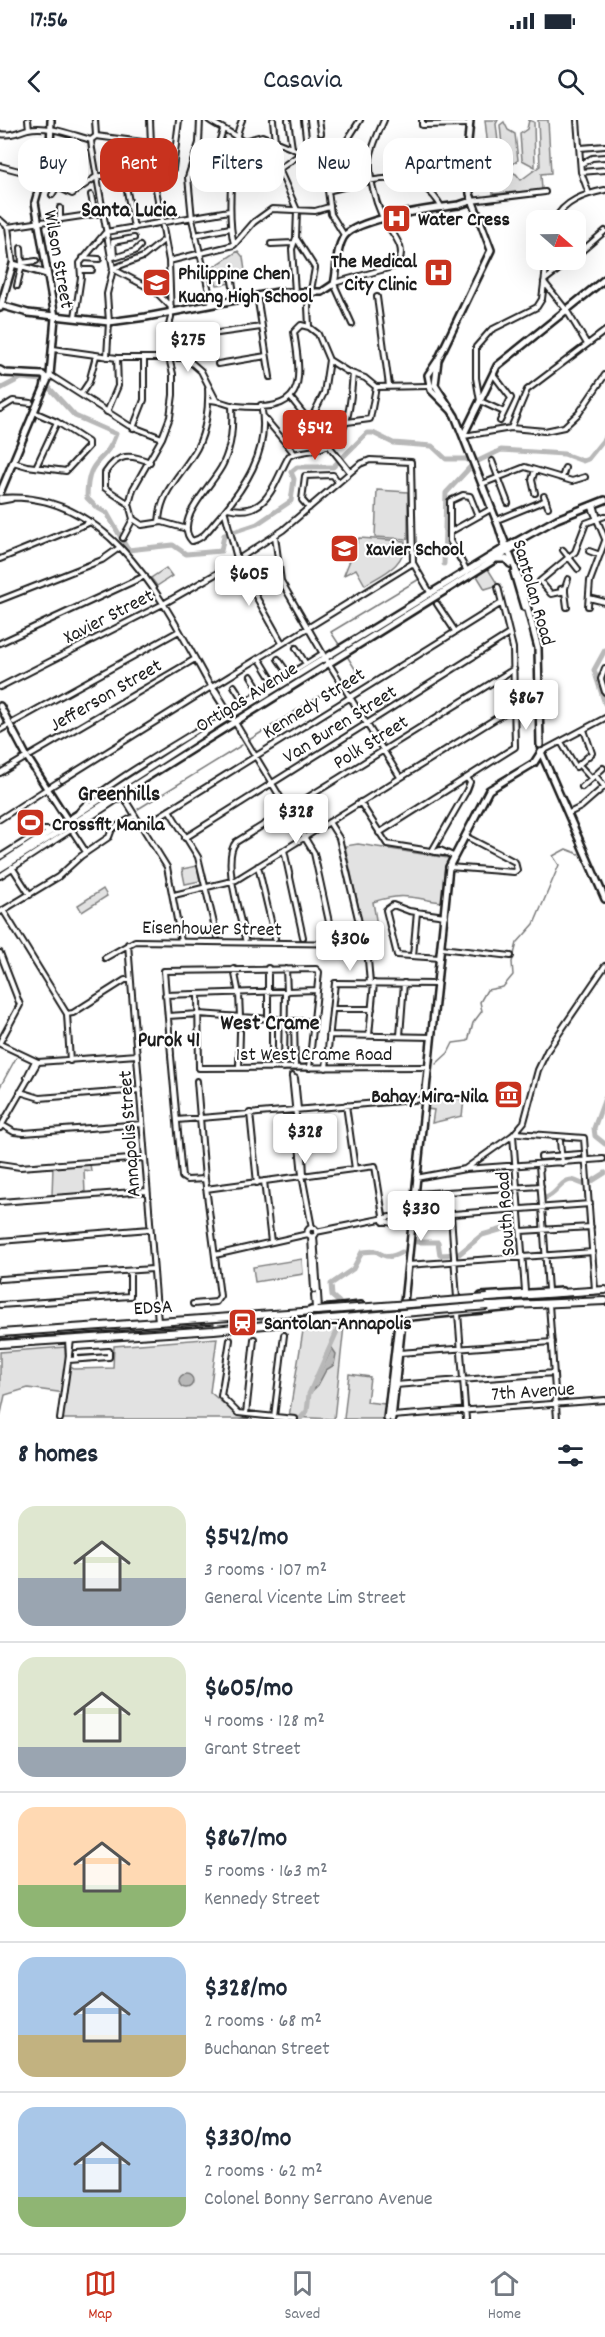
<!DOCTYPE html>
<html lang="en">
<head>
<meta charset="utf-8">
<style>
	:root { --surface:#fff; --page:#f2f2f3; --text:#1f2937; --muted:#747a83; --line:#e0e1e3; --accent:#c8321e }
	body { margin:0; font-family:Dekko,sans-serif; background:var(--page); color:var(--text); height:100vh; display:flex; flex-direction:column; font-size:22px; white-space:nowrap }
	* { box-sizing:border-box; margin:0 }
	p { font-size:20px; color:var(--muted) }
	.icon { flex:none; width:33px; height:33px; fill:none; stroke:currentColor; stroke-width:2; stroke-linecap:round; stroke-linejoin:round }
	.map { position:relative; height:1299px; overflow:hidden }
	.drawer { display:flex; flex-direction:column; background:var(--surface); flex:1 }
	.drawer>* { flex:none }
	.guide { position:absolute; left:18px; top:18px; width:570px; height:54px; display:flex; gap:12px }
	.needle { width:39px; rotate:110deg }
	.buttons { position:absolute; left:526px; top:90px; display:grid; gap:12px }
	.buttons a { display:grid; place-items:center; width:60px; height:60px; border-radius:12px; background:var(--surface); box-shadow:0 6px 24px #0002; font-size:30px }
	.price { position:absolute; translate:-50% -51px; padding:0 14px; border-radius:6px; background:#fff; color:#222; font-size:20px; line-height:39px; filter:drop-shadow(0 2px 3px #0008) }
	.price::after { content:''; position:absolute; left:50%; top:36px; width:18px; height:14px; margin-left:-9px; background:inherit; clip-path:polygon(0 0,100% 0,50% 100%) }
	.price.selected { background:var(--accent); color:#fff }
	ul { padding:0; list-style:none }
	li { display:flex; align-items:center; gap:18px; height:150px; padding:0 18px }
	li+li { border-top:2px solid var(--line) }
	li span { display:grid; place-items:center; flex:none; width:168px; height:120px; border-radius:18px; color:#555 }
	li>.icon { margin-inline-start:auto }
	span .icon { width:72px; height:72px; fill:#fffc; stroke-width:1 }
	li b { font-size:26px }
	h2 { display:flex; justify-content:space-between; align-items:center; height:72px; padding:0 18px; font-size:26px }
	.chip { padding:0 21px; border-radius:18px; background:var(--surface); box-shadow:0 6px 24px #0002; font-size:21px; line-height:54px }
	.chip.selected { background:var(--accent); color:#fff }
	.status { display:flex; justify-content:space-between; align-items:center; height:42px; padding:0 30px; background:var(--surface); direction:ltr }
	.status svg { height:16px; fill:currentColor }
	header { display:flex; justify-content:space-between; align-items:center; height:78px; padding:0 18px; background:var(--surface); font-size:27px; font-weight:600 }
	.dock { display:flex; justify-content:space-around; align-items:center; height:84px; border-top:2px solid var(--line); background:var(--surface); font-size:16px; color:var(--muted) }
	.dock a { display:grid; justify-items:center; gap:3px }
	.dock .selected { color:var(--accent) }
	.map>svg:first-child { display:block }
</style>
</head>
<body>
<div class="status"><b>17:56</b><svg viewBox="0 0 49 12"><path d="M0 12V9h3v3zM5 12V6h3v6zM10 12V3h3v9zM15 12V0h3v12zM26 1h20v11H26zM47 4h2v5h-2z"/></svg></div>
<header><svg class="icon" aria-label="back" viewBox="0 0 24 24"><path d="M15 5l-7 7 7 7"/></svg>Casavia<svg class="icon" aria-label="search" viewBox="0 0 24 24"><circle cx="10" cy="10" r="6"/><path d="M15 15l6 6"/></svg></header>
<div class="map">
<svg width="605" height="1299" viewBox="0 0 605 1299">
	<rect width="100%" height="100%" fill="#fff"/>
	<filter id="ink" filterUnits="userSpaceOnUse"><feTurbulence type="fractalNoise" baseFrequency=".0167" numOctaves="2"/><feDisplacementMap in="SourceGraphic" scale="12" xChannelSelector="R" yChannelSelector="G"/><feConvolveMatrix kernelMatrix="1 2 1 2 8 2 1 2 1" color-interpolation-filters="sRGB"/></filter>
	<g filter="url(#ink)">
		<path fill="#e2e2e2" stroke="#7f7f7f" stroke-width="1.5" d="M485,0H498L496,4L501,48L516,54L521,60L540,46L538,0H548L551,53L541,54L542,70L493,74Z
			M529,0L534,2L535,47L522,40L520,14L527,9Z
			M504,2L508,10L515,14L518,40L507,49L504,46L500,5Z
			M238,131L243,137L245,151L230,154L232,163L217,165L212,148Z
			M377,370L408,372V419L375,417Z
			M359,418L405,421C405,446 384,453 365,465L356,449L344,455Z
			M166,448L172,456L157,466L151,458Z
			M488,449L498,465L485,469L477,456Z
			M358,724L448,738L442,782C412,778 404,772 373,782L379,817H365L345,726Z
			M197,746L200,761L185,764L182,749Z
			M103,769L107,776L82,792L78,785Z
			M430,973L464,980L462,996L432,1003L434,990L427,989Z
			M90,1044L91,1051L84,1050L85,1074L52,1076L53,1046Z
			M302,1139L303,1154L255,1162L253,1147Z
			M344,1206L334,1299L289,1297L303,1211Z
			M217,1218L210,1272L237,1295L249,1299H61L65,1273L28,1268L5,1275L0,1298V1232L65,1227L66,1245L74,1249L113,1248L114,1226Z
			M349,1254L370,1257L367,1282L385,1284L384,1299H344Z"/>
		<path fill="#b8b8b8" stroke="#7a7a7a" stroke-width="1.5" d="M332,1228L336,1234L334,1245L326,1250L318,1265L310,1273Z
			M179 1261a7 7 0 1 1 14 0a7 7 0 1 1-14 0Z"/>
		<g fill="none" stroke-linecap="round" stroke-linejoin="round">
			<path stroke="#7a7a7a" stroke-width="1.5" d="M340,526L331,512L421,458
				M344,561L357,552L347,536
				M249,620L339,564
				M138,689L242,625
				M436,944L448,933L453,923L468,921L473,903L482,891L480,882L487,870L503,867L513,855L512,842L517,823L534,804L559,745L553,736L566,729L579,734
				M0,967L16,938"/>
			<path stroke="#b8b8b8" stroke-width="5" d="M0,269L21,258L42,260L75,296L116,314C105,346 87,335 87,378L96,387L107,393L128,430L173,425L186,434L221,431L224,415L257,404L291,381L294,359L291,352L297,347H333L367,313H373L393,323L432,326L446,339H466L474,343
				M444,444L446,373L474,343L501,330L564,334L583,341L588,339L605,318
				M605,530L594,550L605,584
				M605,978L594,1008L595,1016L605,1024
				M545,1078C556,1076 560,1061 571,1060C575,1060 581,1064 586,1065L605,1053
				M413,1122H438L440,1135L459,1134L482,1115L510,1107L517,1101
				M339,1182L332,1176L331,1164L353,1149L362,1132L376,1131C386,1138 391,1138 402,1132
				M300,1299L307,1291L309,1274L338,1209"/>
			<defs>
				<path id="minor" d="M28,0L29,9
					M95,0L96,16L91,20L92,29L113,149L107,174L109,202L107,237
					M200,0L199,23L188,57L192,99L212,184
					M209,0C220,8 238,15 246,25C253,33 251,44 258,52L279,49L302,33
					M273,0L275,21
					M288,0L292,28
					M304,0L308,34
					M319,0L321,13
					M422,0V5L469,4
					M577,0L581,52L589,74
					M0,14C12,16 17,12 28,9C49,5 72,15 91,20
					M96,16L150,23
					M243,21L262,16L308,35L324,39L341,30L360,0
					M580,28L605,26
					M119,29L134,108
					M341,30L370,41
					M324,39L331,94L344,115
					M581,44L592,38L605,37
					M0,46L42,57
					M46,46L62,69L72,74L96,57L152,47
					M173,49L179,0
					M279,49L297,90L296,118L315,148L308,187L309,206
					M581,52L605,50
					M207,60L223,10
					M328,71C368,61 418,42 442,88
					M52,75L57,66
					M91,75L95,94
					M471,81L545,72
					M60,88V100
					M0,100L8,107L13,144
					M555,100C564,81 585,74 605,70
					M8,107L102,93
					M106,112L229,91
					M195,115L230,108
					M234,124C227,98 231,24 242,0
					M271,124L293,123
					M576,136L605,111
					M114,137L113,122L134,118
					M117,137L135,131L140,126
					M83,138L99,139
					M169,141L234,125L254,102L272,89L315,91L329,87
					M22,143L36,141
					M114,148L143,137L164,120
					M113,149L155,171L171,187
					M81,150H92
					M231,155L235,179
					M545,160L571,140
					M544,162L567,191L587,224
					M334,163L396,146C411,127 388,111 382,96C375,80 369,58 370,40C371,27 379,12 384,0
					M334,164L352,204
					M17,166L22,144L21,128
					M295,172L292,129L296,118
					M257,175L270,257
					M377,177L389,266
					M75,197L81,157L80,143L105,113
					M211,214L261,207
					M53,229L117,238H186L201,251L216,280
					M186,238L190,225
					M218,244L266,236
					M493,254L511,278L500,301
					M50,255L128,305L162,318
					M81,274L89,262L96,236
					M290,277L350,352
					M208,280C218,279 226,285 236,286C304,293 303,267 294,212L301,205L309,207L318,214L329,240L348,252L365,258L376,267L428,266
					M232,285C233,307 232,325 223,344C215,363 172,400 192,421C203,419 209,409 216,401C244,369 271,331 261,285
					M0,289L13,281L31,283
					M107,292L118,266L117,238
					M504,292L480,281L476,258V227L491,210L537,187L542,179L547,140
					M263,296L294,333
					M310,301L324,273L329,240
					M347,302L370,299L376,267
					M133,308L144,280V238
					M511,308L527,270L605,211
					M464,316L511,308L545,311L564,307L579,293L605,255
					M492,341L508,383
					M13,342L27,346L66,351L88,327V322L57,302L34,292
					M36,347L57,302
					M562,358L565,348
					M482,364L525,347L572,361L585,357
					M535,373L532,360L535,350
					M544,376L548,387
					M0,378C110,369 163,481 208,562L216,571L314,733L332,816
					M0,381L11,379
					M129,384L105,368V353C118,333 130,334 150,342
					M594,384L598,399
					M591,385L605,419
					M228,388C269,399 275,359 289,336C298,331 311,332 321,328C352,317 350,280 353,254
					M309,388L302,380L305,356L333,355L338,362
					M225,393L239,446L282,523
					M133,399L142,405L162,402L187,409
					M497,400L546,380
					M159,402C160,370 183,354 197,328C206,311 209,287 208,268
					M450,412L491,389
					M275,416L281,461L323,534L400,657
					M123,418L133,399L129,384L133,369L162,318L170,297L173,275V254L165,222L171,197L169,141L152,47L150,0
					M563,430L578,449
					M589,431L600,435
					M0,439L91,402
					M237,440L283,410L360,344L370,340L411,342L413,443L431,474
					M467,451L450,421V381L463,375L470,376L478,396
					M565,468V472H561V469Z
					M565,468L568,459
					M561,472L551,474L540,461L575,432L586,403L605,396
					M565,472L567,487
					M589,478L605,482
					M0,480L102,440L119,428
					M437,484L455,511
					M588,486L590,461L605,421
					M0,523L145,456
					M296,528L306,544
					M259,538L275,564
					M278,539L289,555
					M605,548L601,559L605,572
					M251,556L261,572
					M234,566L245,583
					M0,567L165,483L235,443
					M212,567L413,443
					M229,592L322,534
					M14,602L179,511
					M0,610L7,606
					M561,622L576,647L592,633L584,610
					M541,632L605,598
					M31,635L195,539
					M581,647L591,658
					M0,653L25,638
					M595,655L604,666
					M62,660L211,567L229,595
					M582,667L603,648
					M118,668L167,747L181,821
					M47,669L58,662
					M360,682L387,724L443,733
					M169,690L198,737L217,816
					M78,693C87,675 183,620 206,605L218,603
					M569,693L581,687L605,666
					M0,699L45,670
					M329,702L339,718L360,807
					M142,707L500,484
					M71,709L86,732
					M379,713L515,627L513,528L498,467
					M185,718L509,514
					M284,730L303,817
					M432,731L467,670L470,662L467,658
					M435,732L440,730L453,736
					M0,737L43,710H52
					M258,746L275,818
					M12,747L30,775
					M449,747L514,752L517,750L515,742L465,716
					M0,756L123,676
					M174,775L236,760L516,586H534
					M3,790L67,894L70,941
					M0,792L58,757L81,736L109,717L112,709L135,696
					M245,819C241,797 221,739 236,722L514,549
					M128,824L158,1202
					M441,828L511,836
					M0,833L20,885L0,922
					M413,836L417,792
					M105,838L135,821L359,824L367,828L370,863
					M440,838L397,835L386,790L393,785L409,791L445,796
					M268,848V899
					M234,849L239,874L240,897
					M286,849L287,872
					M165,875L317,870
					M198,875L199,948L428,947
					M332,889H372
					M67,894L73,893L125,860H130
					M168,896L199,894L313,902
					M272,899V948
					M294,901L295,948
					M329,915L432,917
					M369,915L374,863
					M400,916L404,863
					M0,924L38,942L137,935
					M171,934L164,851L316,849L319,852L309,948
					M171,936L182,1057L187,1060L205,1059
					M239,948L240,912
					M284,948L285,873
					M326,948L335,863L437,864
					M292,956L302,1055L312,1108
					M27,957L35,941
					M292,957L295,958L298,989
					M20,972L40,978L140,970
					M346,985L355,1049
					M250,993L257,1063
					M177,1000L425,979
					M2,1005L14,1012L24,1013L142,1004
					M0,1008L38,942
					M516,1013L584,1018L595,1170
					M513,1015L525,1171
					M560,1021L562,1043
					M303,1035L304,1056
					M541,1037L580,1034
					M0,1044L20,1047L144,1038
					M539,1045L548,1170
					M465,1049L513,1015L524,1002L538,950L547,931L605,846
					M416,1058L465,1049L603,1039
					M264,1061L271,1122
					M206,1069L375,1046L384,1102
					M415,1074L541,1066
					M0,1082L147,1071
					M451,1095L457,1178
					M397,1096L407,1098
					M383,1101L393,1103
					M398,1102L412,1097L590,1084
					M307.5 1112a4.5 4.5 0 1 1 9 0a4.5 4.5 0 1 1-9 0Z
					M521,1111L591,1107
					M316,1112L390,1097
					M314,1116L319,1188
					M311,1117L314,1170
					M0,1121L150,1109
					M215,1135L308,1114
					M407,1145L593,1132
					M0,1159L153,1149
					M314,1175L315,1188
					M193,1184L216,1182L220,1176L205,1059L197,961
					M549,1184L557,1299
					M0,1185L130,1176V1151
					M458,1193L466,1299
					M68,1220L69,1237
					M230,1220L221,1276L238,1293L295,1299
					M399,1233L552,1222
					M69,1240L109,1237V1231L76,1233V1239
					M395,1265L554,1253
					M246,1294L254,1219
					M392,1296L605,1280
					M274,1297L284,1215
					M60,1299L71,1220"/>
				<path id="major" d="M0,185L28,193L109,202L146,197L278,172H322L334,164C338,149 335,132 343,118C354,98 436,88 459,85L471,81
					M0,188L13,144L47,154
					M438,240L435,265L455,296L521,463L538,528L540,625
					M0,250L5,253L43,255
					M44,268L50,255L55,197L35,82L50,29L51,0
					M452,291L431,270L428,255L438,240L491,130L470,74L467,32L470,0
					M463,316L497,246L605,159
					M0,373L44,268L46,258L43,255
					M497,401L506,430
					M497,439H506L510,444
					M514,453L524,487
					M0,586L27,637L68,701
					M541,632L605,779
					M0,744L219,603L501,430L557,399L605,380
					M0,749L515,427
					M481,1176L562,1171
					M311,1190L361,1185
					M310,1202L390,1199L513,1187
					M387,1299L399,1195
					M392,1299L449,747L489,670L534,643L541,632"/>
				<path id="highway" d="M488,1178L605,1170
					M488,1186L605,1181
					M0,1213L317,1191
					M0,1224L214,1210L318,1200"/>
			</defs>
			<use href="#minor" stroke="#1c1c1c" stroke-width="8"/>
			<use href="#major" stroke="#1c1c1c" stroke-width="10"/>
			<use href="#highway" stroke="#1c1c1c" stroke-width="10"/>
			<use href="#minor" stroke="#fff" stroke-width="4"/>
			<use href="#major" stroke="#fff" stroke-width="5"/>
			<use href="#highway" stroke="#fff" stroke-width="6"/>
			<path stroke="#1c1c1c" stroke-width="1.5" d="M271,1198L605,1174
				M0,1219L214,1204"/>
			<defs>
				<path id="highway-bridge" d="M317,1191L488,1178
					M318,1200L488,1186"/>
			</defs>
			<use href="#highway-bridge" stroke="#1c1c1c" stroke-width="10" stroke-linecap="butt"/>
			<use href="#highway-bridge" stroke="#fff" stroke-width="6"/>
		</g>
	</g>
	<defs>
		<symbol id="hospital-square" viewBox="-11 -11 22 22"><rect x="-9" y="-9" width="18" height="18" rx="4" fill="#c8321e" stroke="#fff"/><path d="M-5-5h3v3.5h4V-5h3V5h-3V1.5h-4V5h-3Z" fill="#fff"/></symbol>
		<symbol id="school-square" viewBox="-11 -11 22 22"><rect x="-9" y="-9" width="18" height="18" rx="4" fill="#c8321e" stroke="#fff"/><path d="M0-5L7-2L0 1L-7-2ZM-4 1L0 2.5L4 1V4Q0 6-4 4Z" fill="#fff"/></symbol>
		<symbol id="stadium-square" viewBox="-11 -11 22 22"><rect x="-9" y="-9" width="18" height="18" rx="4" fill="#c8321e" stroke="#fff"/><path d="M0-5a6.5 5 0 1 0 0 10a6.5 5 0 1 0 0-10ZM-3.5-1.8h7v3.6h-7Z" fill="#fff"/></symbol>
		<symbol id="museum-square" viewBox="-11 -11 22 22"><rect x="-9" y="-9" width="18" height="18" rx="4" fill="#c8321e" stroke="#fff"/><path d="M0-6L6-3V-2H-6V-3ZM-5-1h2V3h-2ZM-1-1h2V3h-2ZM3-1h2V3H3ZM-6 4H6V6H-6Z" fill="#fff"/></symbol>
		<symbol id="station-square" viewBox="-11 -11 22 22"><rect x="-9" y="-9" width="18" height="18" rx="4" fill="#c8321e" stroke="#fff"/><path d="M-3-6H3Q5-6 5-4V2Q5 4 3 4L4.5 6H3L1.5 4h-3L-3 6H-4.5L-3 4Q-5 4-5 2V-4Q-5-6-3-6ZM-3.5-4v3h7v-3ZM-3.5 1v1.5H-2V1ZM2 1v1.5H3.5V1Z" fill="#fff"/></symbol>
	</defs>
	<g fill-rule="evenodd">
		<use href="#hospital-square" x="380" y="82" width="33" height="33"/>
		<use href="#hospital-square" x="422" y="136" width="33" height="33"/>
		<use href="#school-square" x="140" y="146" width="33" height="33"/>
		<use href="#school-square" x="328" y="412" width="33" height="33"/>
		<use href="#stadium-square" x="14" y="686" width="33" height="33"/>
		<use href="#museum-square" x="492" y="958" width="33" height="33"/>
		<use href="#station-square" x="226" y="1186" width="33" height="33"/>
	</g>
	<g text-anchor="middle" stroke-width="4.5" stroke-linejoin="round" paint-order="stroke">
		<g font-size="20" font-weight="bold" fill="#1c1c1c" stroke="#fff" text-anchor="start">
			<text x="418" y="105">Water Cress</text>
			<text x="417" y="147" text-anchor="end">The Medical<tspan x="417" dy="23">City Clinic</tspan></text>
			<text x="178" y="159">Philippine Chen<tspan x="178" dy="23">Kuang High School</tspan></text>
			<text x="366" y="435">Xavier School</text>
			<text x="52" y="710">Crossfit Manila</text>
			<text x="488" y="982" text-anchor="end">Bahay Mira-Nila</text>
			<text x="264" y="1209">Santolan-Annapolis</text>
		</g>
		<g font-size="20" fill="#1c1c1c" stroke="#fff">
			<text transform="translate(60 139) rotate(80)" y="7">Wilson Street</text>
			<text transform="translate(535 472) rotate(74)" y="7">Santolan Road</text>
			<text transform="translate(108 495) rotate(-27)" y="7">Xavier Street</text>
			<text transform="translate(105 574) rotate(-30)" y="7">Jefferson Street</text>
			<text transform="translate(246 576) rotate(-32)" y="7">Ortigas Avenue</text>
			<text transform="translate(313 582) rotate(-32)" y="7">Kennedy Street</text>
			<text transform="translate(339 603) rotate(-32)" y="7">Van Buren Street</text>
			<text transform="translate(370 621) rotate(-32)" y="7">Polk Street</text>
			<text transform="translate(212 807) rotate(1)" y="7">Eisenhower Street</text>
			<text x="314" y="940">1st West Crame Road</text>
			<text transform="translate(128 1014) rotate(-94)" y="7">Annapolis Street</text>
			<text transform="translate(504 1094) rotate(-94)" y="7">South Road</text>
			<text transform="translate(153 1186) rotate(-4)" y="7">EDSA</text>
			<text transform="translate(533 1270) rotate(-4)" y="7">7th Avenue</text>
		</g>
		<g font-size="21" font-weight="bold" fill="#1c1c1c" stroke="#fff">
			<text x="169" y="926">Purok 41</text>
		</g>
		<g font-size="22" font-weight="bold" fill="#1c1c1c" stroke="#fff">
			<text x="129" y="96">Santa Lucia</text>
			<text x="119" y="680">Greenhills</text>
			<text x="270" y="909">West Crame</text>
		</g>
	</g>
</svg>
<div class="buttons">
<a><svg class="needle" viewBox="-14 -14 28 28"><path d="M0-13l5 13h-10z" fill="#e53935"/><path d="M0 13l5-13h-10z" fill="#747a83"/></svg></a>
</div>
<b class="price" style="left:188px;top:253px">$275</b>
<b class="price selected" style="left:315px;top:341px">$542</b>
<b class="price" style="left:249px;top:487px">$605</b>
<b class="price" style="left:526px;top:611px">$867</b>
<b class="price" style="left:296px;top:725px">$328</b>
<b class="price" style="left:350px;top:852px">$306</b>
<b class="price" style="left:305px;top:1045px">$328</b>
<b class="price" style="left:421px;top:1122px">$330</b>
<div class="guide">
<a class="chip">Buy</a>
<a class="chip selected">Rent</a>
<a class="chip">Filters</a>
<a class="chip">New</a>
<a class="chip">Apartment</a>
</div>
</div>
<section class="drawer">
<h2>8 homes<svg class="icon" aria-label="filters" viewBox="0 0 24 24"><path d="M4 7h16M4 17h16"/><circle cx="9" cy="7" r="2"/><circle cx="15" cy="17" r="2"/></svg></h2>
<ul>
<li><span style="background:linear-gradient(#dfe7d0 60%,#9aa5b1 0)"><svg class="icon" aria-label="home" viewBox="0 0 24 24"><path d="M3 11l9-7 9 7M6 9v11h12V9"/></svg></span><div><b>$542/mo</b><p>3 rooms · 107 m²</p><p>General Vicente Lim Street</p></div></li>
<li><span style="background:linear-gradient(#dfe7d0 75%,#9aa5b1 0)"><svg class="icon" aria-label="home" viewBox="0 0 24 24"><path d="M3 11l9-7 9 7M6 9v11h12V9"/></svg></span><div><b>$605/mo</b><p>4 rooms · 128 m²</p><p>Grant Street</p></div></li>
<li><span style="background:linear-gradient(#ffd9b3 65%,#8fb573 0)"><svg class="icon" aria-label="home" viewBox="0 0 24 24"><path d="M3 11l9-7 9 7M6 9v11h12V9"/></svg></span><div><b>$867/mo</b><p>5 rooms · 163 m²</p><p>Kennedy Street</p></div></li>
<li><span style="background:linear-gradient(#a9c7e8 65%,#c2b280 0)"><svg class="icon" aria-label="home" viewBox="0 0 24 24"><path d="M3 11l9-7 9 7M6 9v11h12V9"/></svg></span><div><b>$328/mo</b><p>2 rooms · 68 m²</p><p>Buchanan Street</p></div></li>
<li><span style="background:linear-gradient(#a9c7e8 75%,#8fb573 0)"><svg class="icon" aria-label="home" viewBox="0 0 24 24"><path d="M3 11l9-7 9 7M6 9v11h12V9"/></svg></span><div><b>$330/mo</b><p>2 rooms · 62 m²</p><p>Colonel Bonny Serrano Avenue</p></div></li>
</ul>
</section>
<nav class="dock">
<a class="selected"><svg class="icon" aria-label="map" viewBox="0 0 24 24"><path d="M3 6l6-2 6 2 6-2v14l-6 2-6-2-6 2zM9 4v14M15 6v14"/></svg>Map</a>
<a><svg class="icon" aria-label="saved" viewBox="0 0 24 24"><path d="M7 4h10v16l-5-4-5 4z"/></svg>Saved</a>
<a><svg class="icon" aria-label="home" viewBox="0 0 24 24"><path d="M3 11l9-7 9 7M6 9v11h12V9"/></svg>Home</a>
</nav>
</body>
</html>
